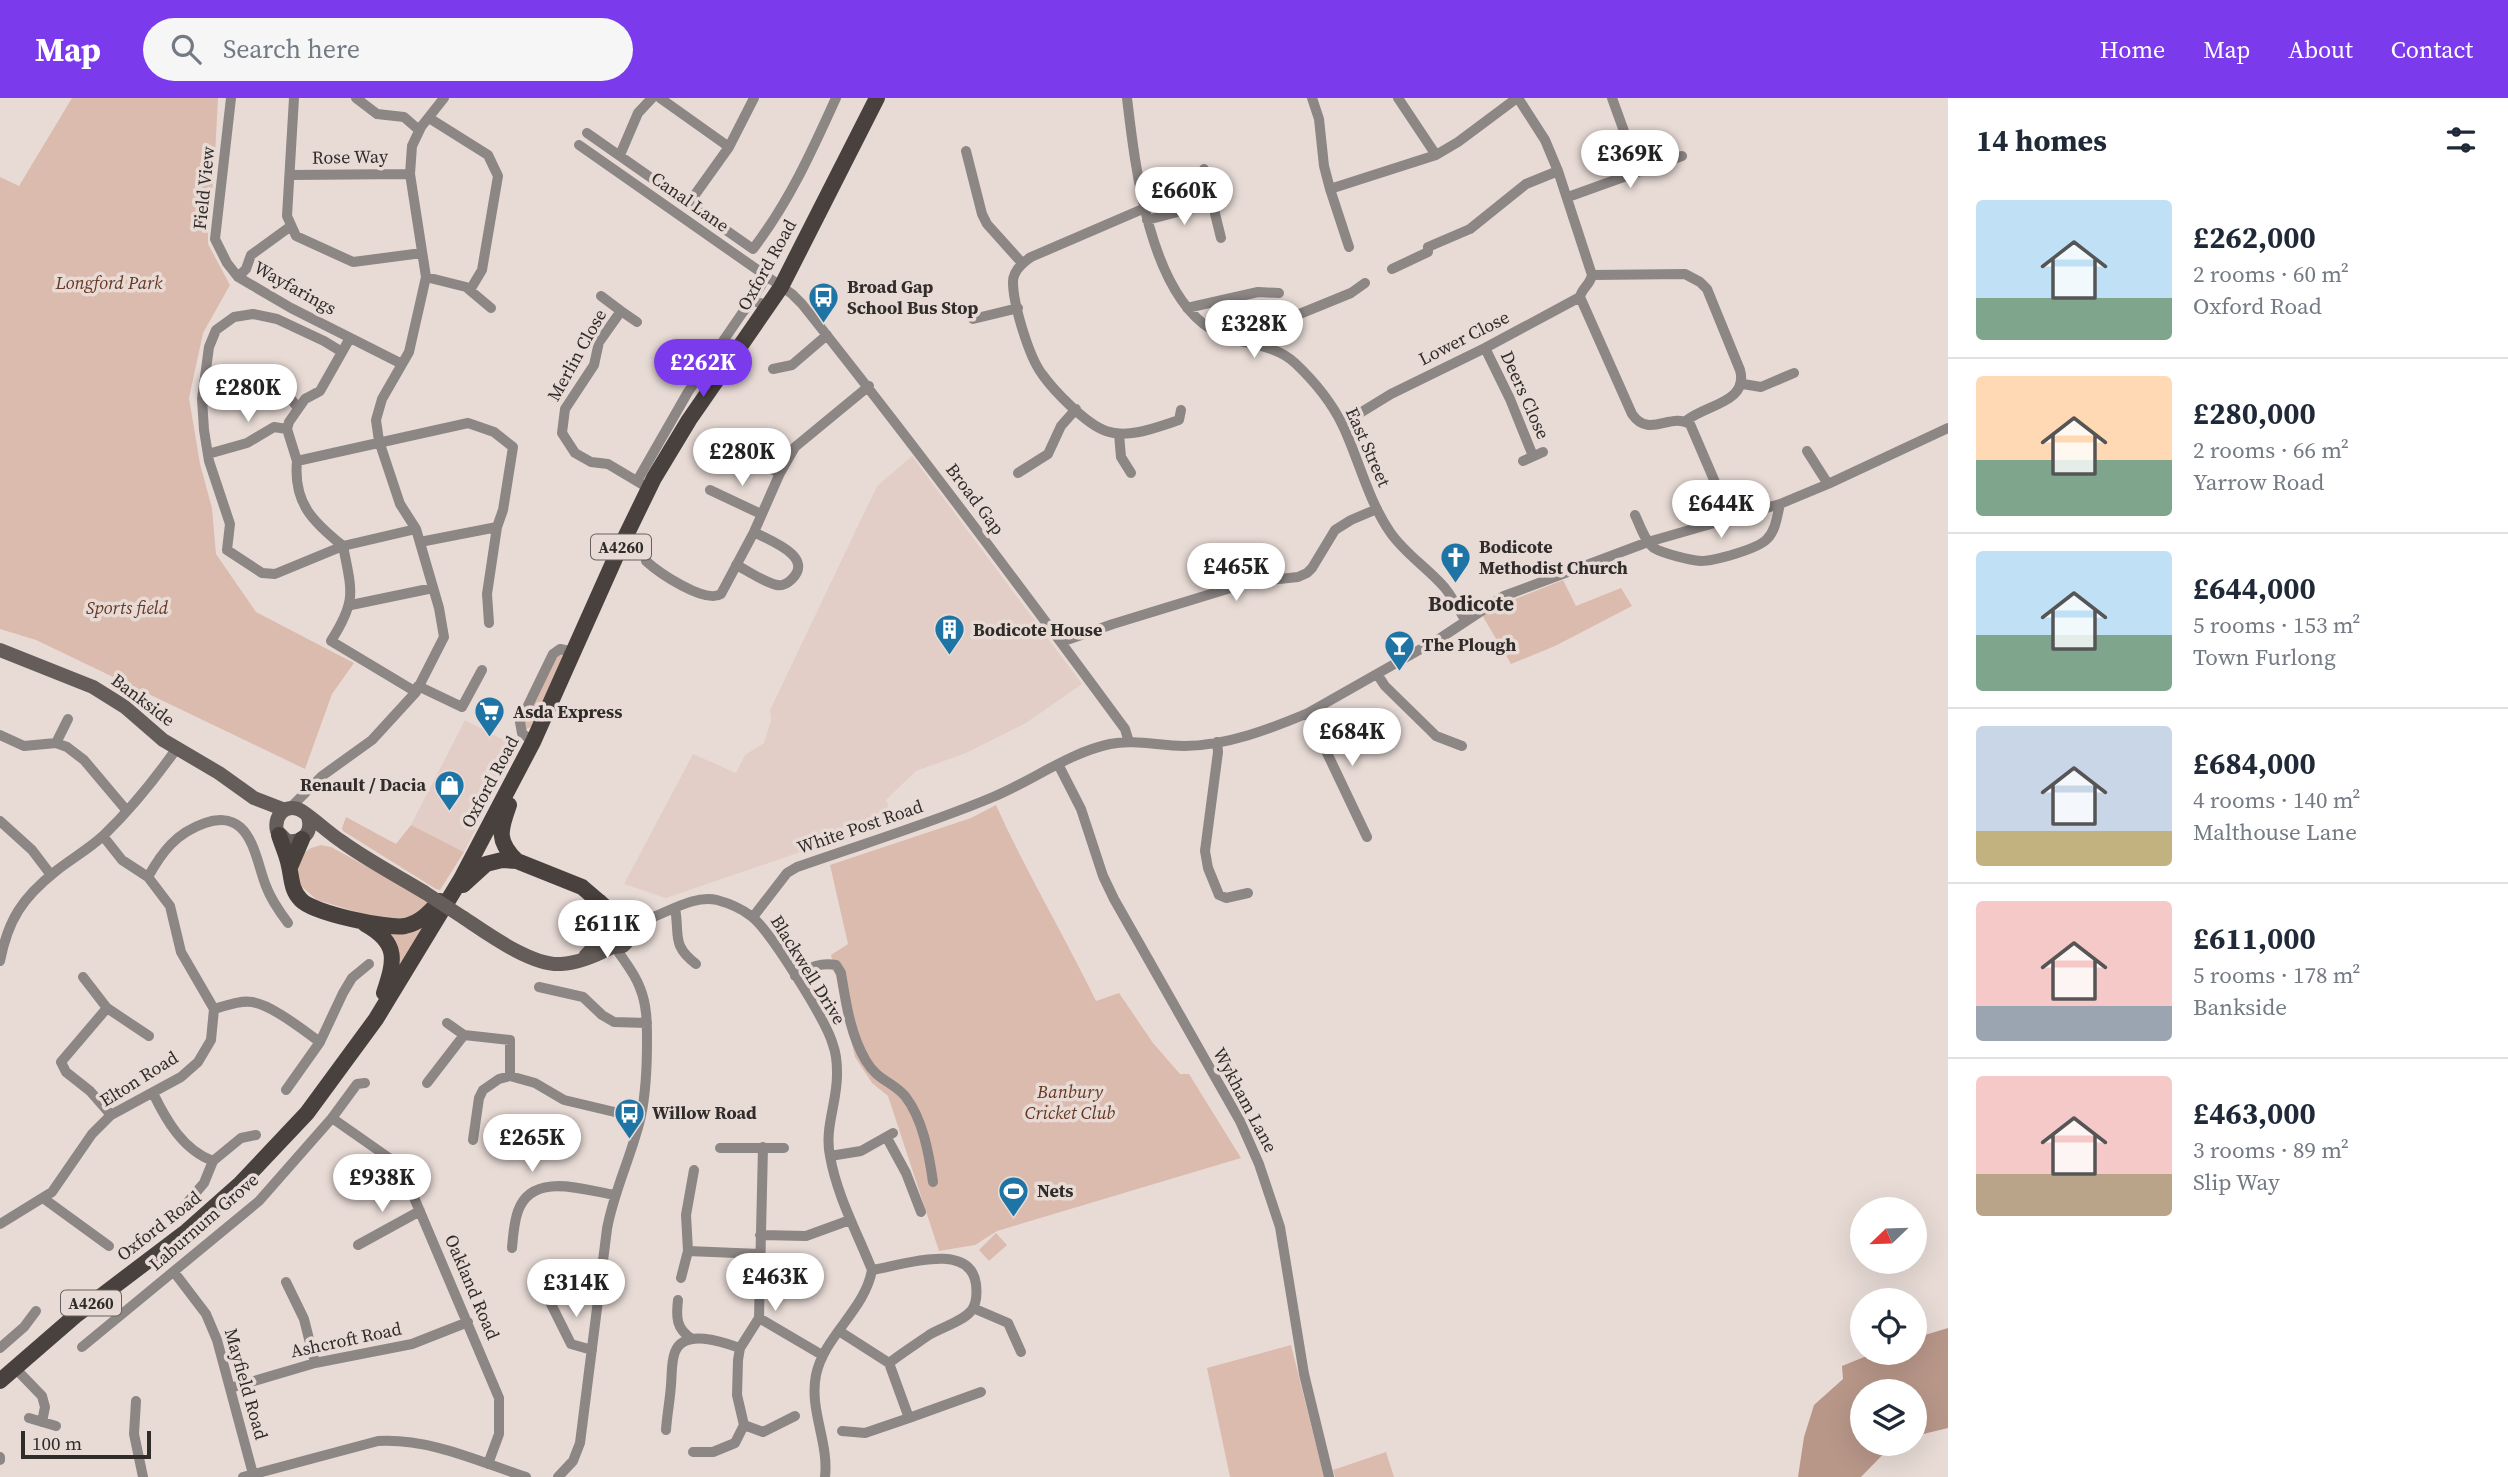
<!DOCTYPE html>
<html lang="en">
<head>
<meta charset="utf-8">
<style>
	:root { --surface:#fff; --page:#f6f6f7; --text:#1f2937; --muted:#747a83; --line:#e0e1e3; --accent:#7c3aed }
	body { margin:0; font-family:"Source Serif 4",serif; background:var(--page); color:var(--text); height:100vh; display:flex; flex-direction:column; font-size:26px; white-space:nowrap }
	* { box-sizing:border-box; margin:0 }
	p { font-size:23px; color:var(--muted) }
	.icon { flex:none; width:38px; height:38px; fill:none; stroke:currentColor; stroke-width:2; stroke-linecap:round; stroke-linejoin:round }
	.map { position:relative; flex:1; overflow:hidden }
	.sheet { display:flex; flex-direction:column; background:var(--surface); width:560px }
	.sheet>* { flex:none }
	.needle { width:46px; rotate:247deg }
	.buttons { position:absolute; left:1850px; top:1099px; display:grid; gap:14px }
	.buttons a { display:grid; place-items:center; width:77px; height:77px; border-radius:50%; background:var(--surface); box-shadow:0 7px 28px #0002; font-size:35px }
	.scale { position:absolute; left:21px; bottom:18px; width:130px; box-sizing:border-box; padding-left:7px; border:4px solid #302c2a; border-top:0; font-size:19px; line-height:24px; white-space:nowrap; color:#302c2a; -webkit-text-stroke:5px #e8dbd6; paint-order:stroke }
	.price { position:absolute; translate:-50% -60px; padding:0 16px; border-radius:24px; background:#fff; color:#222; font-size:23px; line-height:46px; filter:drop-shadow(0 2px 4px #0008) }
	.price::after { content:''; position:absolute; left:50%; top:42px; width:21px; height:16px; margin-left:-10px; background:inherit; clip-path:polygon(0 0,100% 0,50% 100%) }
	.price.selected { background:var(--accent); color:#fff }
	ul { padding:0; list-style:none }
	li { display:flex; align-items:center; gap:21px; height:175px; padding:0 28px }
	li+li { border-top:2px solid var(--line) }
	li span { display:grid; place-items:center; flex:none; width:196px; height:140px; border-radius:7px; color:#555 }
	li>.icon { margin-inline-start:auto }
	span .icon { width:84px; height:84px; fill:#fffc; stroke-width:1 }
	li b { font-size:30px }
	h2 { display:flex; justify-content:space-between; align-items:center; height:84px; padding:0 28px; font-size:30px }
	header { display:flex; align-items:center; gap:42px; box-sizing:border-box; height:98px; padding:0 35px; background:var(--accent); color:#fff }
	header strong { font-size:33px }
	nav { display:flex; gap:38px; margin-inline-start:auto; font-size:24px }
	.search { width:490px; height:63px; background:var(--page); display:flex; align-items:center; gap:18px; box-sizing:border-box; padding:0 24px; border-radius:38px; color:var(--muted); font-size:26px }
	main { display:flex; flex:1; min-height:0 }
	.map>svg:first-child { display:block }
</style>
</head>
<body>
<header>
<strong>Map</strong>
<div class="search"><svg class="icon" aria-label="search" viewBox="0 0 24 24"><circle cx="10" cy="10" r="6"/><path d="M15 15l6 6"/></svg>Search here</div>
<nav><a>Home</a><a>Map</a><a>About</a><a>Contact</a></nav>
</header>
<main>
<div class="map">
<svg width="1948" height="1379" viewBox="0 0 1948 1379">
	<rect width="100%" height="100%" fill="#e8dbd6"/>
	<path fill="#e2cec6" d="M912,358L1082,586L1026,625L966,655L916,673L886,702L894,722L666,800L624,786L693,656L736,675L745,657L764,645L771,622L770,612L877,388Z
		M465,622L517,649L464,754L411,727Z"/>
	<path fill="#dbbbae" d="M72,0H218L214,78L208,120V146L230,187L203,235L189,300L200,366L212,410L216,456L256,514L354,565L332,596L305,671L36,542L0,531V79L19,88Z
		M1563,482L1576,508L1621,490L1632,508L1555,548L1511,566L1482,517L1510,503Z
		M556,555H566L531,629L526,631L524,621Z
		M996,707C1026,774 1064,837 1096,903L1119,895L1153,945L1180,976H1189L1241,1060L997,1133L975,1147L939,1153L888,998L872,985L855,959L831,857L848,846L830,767L971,720Z
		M346,719L396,746L411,727L464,754L440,792L436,791L343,733L342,730Z
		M321,747L331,749L430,803L423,813L403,824L364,816L317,802L300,787L296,777L298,759L311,750Z
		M433,813L394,879L378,827Z
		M996,1135L1007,1147L989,1163L979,1152Z
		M1291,1247L1324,1379H1230L1207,1270Z
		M1386,1354L1394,1379H1335L1333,1372Z"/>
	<path fill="#b89789" d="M1948,1230V1330L1915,1338L1914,1293H1862V1346H1893L1861,1379H1798L1804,1339L1814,1307L1843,1281L1842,1268L1874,1255H1914L1915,1240Z"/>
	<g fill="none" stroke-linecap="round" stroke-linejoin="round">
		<path stroke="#8c8684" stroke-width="10" d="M231,0L215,141L227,165L238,179
			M294,0L287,118L296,138L353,164L422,155
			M356,0L377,16L404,19L419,32
			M660,0L729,49
			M1127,0C1135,68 1149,193 1212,232C1237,248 1272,243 1295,265C1313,282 1332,305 1343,328C1359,362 1368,402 1390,434C1405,456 1428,470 1445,490C1453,500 1459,511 1465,522
			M1312,0L1319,21L1324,68L1330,91L1349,149
			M1398,0L1436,57L1458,44L1517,0
			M1518,0L1545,42L1558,73L1592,177
			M1612,0L1638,72
			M429,20L488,57L498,78L482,172L470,192
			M587,35L753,151C789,104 812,53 836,0
			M579,47L792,196L802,206C913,345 1019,487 1125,631L1129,644
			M966,53L982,116L987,126L1022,165
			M620,57L638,15L652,0
			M1204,71L1221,140
			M290,77L410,76
			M1330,91L1436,57
			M1568,99L1682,58
			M689,105L729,49L754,0
			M1145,110L1031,159C1022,165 1013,173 1013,184C1013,206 1029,259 1042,276C1054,293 1086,326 1106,333C1129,341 1157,329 1179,322L1181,312
			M1147,122L1212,105
			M291,128L251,157L246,171L238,179L291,210L402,266
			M1392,171L1428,154V149L1470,131L1526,86L1558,73
			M1592,177L1685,176L1700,184L1707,191L1740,272C1749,305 1704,307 1686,323
			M426,179L466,189L491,210
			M601,198L621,213L599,244L594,267L565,311L562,335L575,355L591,364L608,366L650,391
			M1580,199L1632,316C1649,341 1670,314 1690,326L1730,419
			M752,203L766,179
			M1187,210L1258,194L1279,195
			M621,213L637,224
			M973,221L1018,210
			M1259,247L1265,234L1270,228L1351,195L1365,185
			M1485,250L1510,301L1533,358
			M342,254L324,243L277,221L253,216L234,219L216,232L209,249L202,301L204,332L209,363L230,426L227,452L262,475L275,476L343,448C313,424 293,405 297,363L468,325L494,334L513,349L503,412L497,429L487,496L489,525
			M773,271L792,267L827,237
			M204,286C248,285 267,265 297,309
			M1743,286L1761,289L1794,275
			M1342,326L1391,296L1485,250L1580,199C1582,190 1590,187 1592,177
			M1119,336L1121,359L1131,375
			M1807,353L1828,386
			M208,356L247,345L274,329L287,331
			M704,356L716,347H719L780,375
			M297,363L287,331L289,324L305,301L320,293L350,240
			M1523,363L1543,354
			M1018,375L1048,356L1061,328L1076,311
			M637,383L688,294L743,214L752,203L769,207
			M710,392L761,416
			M1635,417C1640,427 1645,444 1654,450C1664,456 1690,462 1701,463C1714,463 1758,451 1767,441C1776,432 1777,418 1780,406
			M420,444L497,429
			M646,463C659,475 705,506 721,496L754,434L780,375L795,349L869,288
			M736,467C749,473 763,484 777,487C782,488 788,485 792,481C815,458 768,442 754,434
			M351,507L433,490
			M1061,544L1113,526L1250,484L1298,479L1307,475L1312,470L1335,432L1351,422L1377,411
			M1377,576L1385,588L1430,632L1436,638L1462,648
			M418,588L462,609L482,572
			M416,594L331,543C357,502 352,494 343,448L416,431
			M1308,615L1367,739
			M0,637L24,648L56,645L67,649L84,662L127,713
			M533,644L522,635L520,624L553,556L560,551L574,554
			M1217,644L1218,654L1205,753L1208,770L1219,797L1226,800L1248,795
			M56,645L68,621
			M1058,666L1081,711L1103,778L1114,801L1240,1023L1259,1066L1280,1129L1304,1276L1329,1379
			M290,710L322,678L372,642L416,594L444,539L439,510L416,431L400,406L379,343L376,322L382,301L409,254L426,179L410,76L412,48L421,29L444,0
			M0,723L32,752L51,777
			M148,779C162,754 176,735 205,725C216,721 230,720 240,729C255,742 259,771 266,788C271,802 279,813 288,825
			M675,810C680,837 671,847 696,866
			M753,819L787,775L797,769C862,746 929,726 993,699C1032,683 1068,655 1110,646C1134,641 1159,648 1184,648C1226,648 1270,631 1308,615L1442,539L1504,498L1648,444L1780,406L1828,386L1948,330
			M626,827C656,824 689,795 717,802C728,805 742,811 751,818C770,832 827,924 833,947C836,955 837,965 837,974C838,1003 824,1029 830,1058C837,1098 857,1134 872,1172C865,1212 824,1238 816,1277C809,1312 829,1344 825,1379
			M0,863C8,822 22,800 56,773C71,761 89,751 104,737C131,711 155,681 177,650
			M795,878C810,870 819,864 836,867L841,875C846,905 850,936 866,963C878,983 892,983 905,998C923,1021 929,1056 933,1084
			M83,879L107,910L149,938
			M539,889L583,899L602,917L614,924L647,925
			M107,910L61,964L66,974L90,993L111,1017
			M214,911C226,908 239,902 252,904C272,907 303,932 320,944
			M447,925L464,937
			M427,985L464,937L510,942V978
			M286,992L320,944L343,895L352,880L369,866
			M153,995C166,1022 183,1052 213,1063
			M332,1020L392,1062L407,1083L499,1300V1336L488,1366
			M887,1040L906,1075L921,1114
			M473,1042L479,1000L483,992L499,981L510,978L535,985L564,1002L640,1020
			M720,1050H784
			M830,1058L861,1053L893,1035
			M43,1100L109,1148
			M176,1118L204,1085L213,1063L241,1040L256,1037
			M0,1126L52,1094L92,1036L111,1017L181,979L198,964L211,942L214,911L181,854L170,808L148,779L122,762L103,738
			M760,1137L806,1138L850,1122
			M358,1147L420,1113
			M512,1150C513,1138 514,1124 518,1113C532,1073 584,1092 615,1097
			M688,1153L760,1156
			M872,1172C900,1168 970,1142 976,1186C977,1195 977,1206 971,1213C962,1224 942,1229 929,1237C916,1246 902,1255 889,1265
			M174,1174L206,1216L217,1242L253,1376
			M681,1180L688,1153L686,1117L694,1072
			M286,1184L304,1221L315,1265
			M549,1202L571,1246L592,1252
			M678,1202C676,1219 676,1231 692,1241
			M973,1210L1008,1225L1021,1254
			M759,1220L822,1257
			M839,1233L889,1265L909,1320L865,1335L842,1333
			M82,1249L259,1103L332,1020L357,986L365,985
			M0,1250L24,1229L36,1213
			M14,1269L42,1298L45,1309L42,1324
			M230,1290L315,1265L412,1246L468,1224
			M136,1303L134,1336L143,1379
			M29,1320L56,1328
			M909,1320L981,1294
			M744,1327L763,1334L795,1318
			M666,1332C667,1317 670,1302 671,1287C672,1277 671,1264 675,1254C684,1230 723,1244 740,1250
			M693,1354H713L735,1345L744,1327L737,1297L738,1262L740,1250L759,1220L763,1049
			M0,1359V1362
			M243,1379L378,1343C429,1340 478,1363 526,1379
			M558,1379L573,1363L580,1345L607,1131C614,1092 632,1057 641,1018C646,994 647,968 647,943C647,925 647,907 640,890C635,875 624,863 615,849"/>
		<path stroke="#645d5a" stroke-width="14" d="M0,552L93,589L125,609L163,642L219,675L254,700L285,712
			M308,719C313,734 303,745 287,743L277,733C274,720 283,706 298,711C305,713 331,737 341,743C367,762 396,777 424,794
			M464,820C488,836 532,868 561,866C579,865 597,857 612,849
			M586,857C595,850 606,828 611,825C626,816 637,836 623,848L615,849L606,844L604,834"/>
		<path stroke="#49413d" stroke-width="16" d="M509,707C500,732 496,743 517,763
			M279,737C282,747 287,757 289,768C292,781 291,792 301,802C313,815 388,831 405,828C420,825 430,814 440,803
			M290,769L302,741
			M463,787L486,766L502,762L517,763L582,789L624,825
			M600,804L605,830
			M365,826C399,845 395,862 384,895
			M0,1283L75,1218L187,1133L240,1086L307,1015L376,921L461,781L533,644L617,456L654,380L689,322L781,189L877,0"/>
		<path stroke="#645d5a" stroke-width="14" d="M424,794L464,820"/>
	</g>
	<defs>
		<symbol id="bus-pin" viewBox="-11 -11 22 30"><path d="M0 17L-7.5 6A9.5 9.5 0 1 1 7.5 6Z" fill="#1e74a4" stroke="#e8dbd6"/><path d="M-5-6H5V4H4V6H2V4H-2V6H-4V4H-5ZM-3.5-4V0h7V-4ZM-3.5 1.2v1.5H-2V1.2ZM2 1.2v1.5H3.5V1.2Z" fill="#fff"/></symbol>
		<symbol id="church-pin" viewBox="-11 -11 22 30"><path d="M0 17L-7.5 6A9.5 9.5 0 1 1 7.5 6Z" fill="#1e74a4" stroke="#e8dbd6"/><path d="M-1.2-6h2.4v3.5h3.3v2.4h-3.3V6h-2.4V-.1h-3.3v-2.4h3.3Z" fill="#fff"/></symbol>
		<symbol id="building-pin" viewBox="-11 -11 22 30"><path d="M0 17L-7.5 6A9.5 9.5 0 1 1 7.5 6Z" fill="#1e74a4" stroke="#e8dbd6"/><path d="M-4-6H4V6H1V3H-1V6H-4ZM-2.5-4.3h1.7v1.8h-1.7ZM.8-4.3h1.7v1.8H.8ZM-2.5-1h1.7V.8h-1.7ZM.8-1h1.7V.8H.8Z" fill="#fff"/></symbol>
		<symbol id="bar-pin" viewBox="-11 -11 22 30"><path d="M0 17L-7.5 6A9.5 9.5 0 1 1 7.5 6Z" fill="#1e74a4" stroke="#e8dbd6"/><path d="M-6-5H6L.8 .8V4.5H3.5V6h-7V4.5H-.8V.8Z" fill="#fff"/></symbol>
		<symbol id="supermarket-pin" viewBox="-11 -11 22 30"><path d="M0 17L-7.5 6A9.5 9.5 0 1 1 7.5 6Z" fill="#1e74a4" stroke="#e8dbd6"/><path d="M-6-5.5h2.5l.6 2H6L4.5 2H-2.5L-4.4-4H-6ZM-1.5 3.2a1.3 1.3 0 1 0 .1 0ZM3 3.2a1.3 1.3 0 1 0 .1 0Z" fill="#fff"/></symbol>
		<symbol id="shop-pin" viewBox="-11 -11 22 30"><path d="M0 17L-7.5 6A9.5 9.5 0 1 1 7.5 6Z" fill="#1e74a4" stroke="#e8dbd6"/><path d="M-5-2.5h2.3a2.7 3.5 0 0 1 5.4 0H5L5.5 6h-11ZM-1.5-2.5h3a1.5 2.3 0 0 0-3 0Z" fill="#fff"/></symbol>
		<symbol id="stadium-pin" viewBox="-11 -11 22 30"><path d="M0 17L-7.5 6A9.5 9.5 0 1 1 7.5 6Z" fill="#1e74a4" stroke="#e8dbd6"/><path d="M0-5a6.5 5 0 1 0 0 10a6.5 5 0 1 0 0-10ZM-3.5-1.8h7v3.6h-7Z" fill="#fff"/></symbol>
	</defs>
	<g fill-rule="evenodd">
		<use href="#bus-pin" x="806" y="182" width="35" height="47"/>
		<use href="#church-pin" x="1438" y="442" width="35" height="47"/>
		<use href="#building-pin" x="932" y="514" width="35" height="47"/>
		<use href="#bar-pin" x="1382" y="530" width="35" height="47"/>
		<use href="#supermarket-pin" x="472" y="596" width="35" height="47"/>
		<use href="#shop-pin" x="432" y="670" width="35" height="47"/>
		<use href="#bus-pin" x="612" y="998" width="35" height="47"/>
		<use href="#stadium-pin" x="996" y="1076" width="35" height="47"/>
	</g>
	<g text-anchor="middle" stroke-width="7" stroke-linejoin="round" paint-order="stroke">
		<g fill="#e8dbd6" stroke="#67605e" stroke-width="2">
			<rect x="591" y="436.5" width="60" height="25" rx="5"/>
			<rect x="61" y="1192.5" width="60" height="25" rx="5"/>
		</g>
		<g font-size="16" font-weight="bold" fill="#302c2a">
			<text x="621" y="455">A4260</text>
			<text x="91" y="1211">A4260</text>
		</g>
		<g font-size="18" fill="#302c2a" stroke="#e8dbd6">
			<text transform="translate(350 59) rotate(-1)" y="6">Rose Way</text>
			<text transform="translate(204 90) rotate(-84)" y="6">Field View</text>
			<text transform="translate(690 104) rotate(35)" y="6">Canal Lane</text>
			<text transform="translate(767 167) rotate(-61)" y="6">Oxford Road</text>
			<text transform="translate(295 190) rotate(29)" y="6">Wayfarings</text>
			<text transform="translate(1464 240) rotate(-27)" y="6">Lower Close</text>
			<text transform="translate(577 257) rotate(-61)" y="6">Merlin Close</text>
			<text transform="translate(1525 297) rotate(66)" y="6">Deers Close</text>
			<text transform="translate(1368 349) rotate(66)" y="6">East Street</text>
			<text transform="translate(975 401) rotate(53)" y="6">Broad Gap</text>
			<text transform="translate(143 602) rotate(37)" y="6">Bankside</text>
			<text transform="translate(490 684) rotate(-62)" y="6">Oxford Road</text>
			<text transform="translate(860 729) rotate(-19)" y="6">White Post Road</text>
			<text transform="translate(808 872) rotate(58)" y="6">Blackwell Drive</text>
			<text transform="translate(139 981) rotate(-32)" y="6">Elton Road</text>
			<text transform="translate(1245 1002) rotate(62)" y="6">Wykham Lane</text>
			<text transform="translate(204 1124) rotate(-41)" y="6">Laburnum Grove</text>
			<text transform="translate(159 1128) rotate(-38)" y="6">Oxford Road</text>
			<text transform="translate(472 1189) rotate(67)" y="6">Oakland Road</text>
			<text transform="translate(346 1242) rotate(-12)" y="6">Ashcroft Road</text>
			<text transform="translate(246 1286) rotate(74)" y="6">Mayfield Road</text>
		</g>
		<g font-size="18" font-style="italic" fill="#663723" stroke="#e8dbd6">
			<text x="109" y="191">Longford Park</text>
			<text x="127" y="516">Sports field</text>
			<text x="1070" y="1000">Banbury<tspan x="1070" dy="21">Cricket Club</tspan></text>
		</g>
		<g font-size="18" font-weight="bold" fill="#302c2a" stroke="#e8dbd6" text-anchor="start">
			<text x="847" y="195">Broad Gap<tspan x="847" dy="21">School Bus Stop</tspan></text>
			<text x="1479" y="455">Bodicote<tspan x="1479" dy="21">Methodist Church</tspan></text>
			<text x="973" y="538">Bodicote House</text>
			<text x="1422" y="553">The Plough</text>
			<text x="513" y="620">Asda Express</text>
			<text x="426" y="693" text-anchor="end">Renault / Dacia</text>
			<text x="652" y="1021">Willow Road</text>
			<text x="1037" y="1099">Nets</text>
		</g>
		<g font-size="21" font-weight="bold" fill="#302c2a" stroke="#e8dbd6">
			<text x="1471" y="513">Bodicote</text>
		</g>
	</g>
</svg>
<div class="buttons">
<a><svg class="needle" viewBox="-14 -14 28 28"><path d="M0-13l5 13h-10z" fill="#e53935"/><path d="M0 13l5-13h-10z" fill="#747a83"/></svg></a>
<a><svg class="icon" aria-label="locate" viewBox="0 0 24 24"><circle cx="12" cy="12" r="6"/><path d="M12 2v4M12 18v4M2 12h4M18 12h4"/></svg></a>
<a><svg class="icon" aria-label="layers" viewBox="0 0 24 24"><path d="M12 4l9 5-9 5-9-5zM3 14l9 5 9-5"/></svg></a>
</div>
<div class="scale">100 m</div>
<b class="price" style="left:1630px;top:92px">£369K</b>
<b class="price" style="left:1184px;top:129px">£660K</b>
<b class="price" style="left:1254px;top:262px">£328K</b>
<b class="price selected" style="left:703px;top:301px">£262K</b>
<b class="price" style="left:248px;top:326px">£280K</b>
<b class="price" style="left:742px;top:390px">£280K</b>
<b class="price" style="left:1721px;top:442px">£644K</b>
<b class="price" style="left:1236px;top:505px">£465K</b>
<b class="price" style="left:1352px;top:670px">£684K</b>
<b class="price" style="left:607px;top:862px">£611K</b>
<b class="price" style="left:532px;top:1076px">£265K</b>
<b class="price" style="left:382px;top:1116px">£938K</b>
<b class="price" style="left:775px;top:1215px">£463K</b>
<b class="price" style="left:576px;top:1221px">£314K</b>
</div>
<section class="sheet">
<h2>14 homes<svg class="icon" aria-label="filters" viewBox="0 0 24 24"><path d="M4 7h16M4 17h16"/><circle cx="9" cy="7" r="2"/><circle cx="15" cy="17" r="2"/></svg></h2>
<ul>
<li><span style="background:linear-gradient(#bfe0f5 70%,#7fa58c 0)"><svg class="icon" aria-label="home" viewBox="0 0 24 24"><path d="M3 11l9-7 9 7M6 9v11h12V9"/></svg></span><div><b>£262,000</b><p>2 rooms · 60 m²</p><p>Oxford Road</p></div></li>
<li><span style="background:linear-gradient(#ffd9b3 60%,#7fa58c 0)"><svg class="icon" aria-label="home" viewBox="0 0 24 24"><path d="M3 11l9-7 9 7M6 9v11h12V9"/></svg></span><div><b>£280,000</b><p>2 rooms · 66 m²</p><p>Yarrow Road</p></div></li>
<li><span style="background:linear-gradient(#bfe0f5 60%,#7fa58c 0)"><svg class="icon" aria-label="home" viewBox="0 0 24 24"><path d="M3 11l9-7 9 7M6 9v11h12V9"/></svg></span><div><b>£644,000</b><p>5 rooms · 153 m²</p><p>Town Furlong</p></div></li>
<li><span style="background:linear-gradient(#c9d6e8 75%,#c2b280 0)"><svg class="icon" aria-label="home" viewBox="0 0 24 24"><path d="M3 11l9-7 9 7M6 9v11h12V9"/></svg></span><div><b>£684,000</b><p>4 rooms · 140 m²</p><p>Malthouse Lane</p></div></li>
<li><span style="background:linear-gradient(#f6c9c9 75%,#9aa5b1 0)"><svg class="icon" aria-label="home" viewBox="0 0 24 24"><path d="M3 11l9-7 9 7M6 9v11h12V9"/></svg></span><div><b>£611,000</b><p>5 rooms · 178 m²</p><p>Bankside</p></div></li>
<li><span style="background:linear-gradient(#f6c9c9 70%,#b9a48a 0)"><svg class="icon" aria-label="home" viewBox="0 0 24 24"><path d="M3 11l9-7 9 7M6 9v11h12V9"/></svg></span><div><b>£463,000</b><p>3 rooms · 89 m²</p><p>Slip Way</p></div></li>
</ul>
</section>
</main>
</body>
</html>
